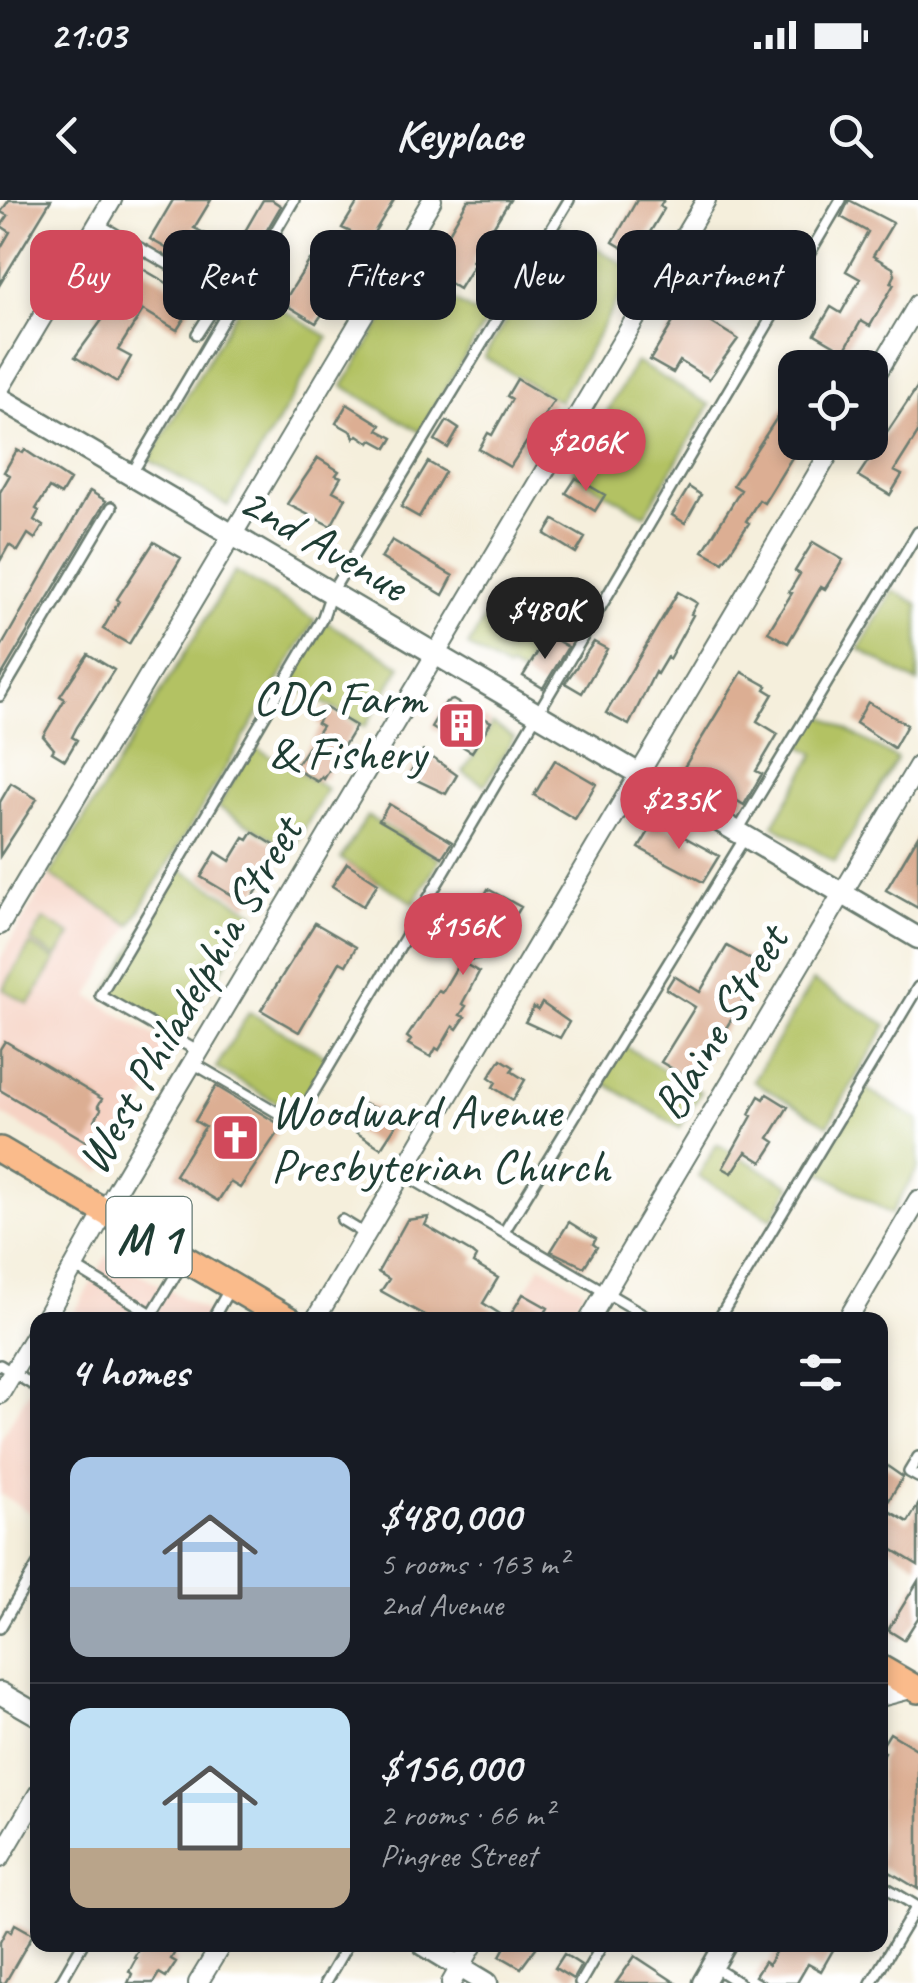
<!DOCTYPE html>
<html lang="en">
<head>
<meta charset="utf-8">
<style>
	:root { --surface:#171b24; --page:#20242c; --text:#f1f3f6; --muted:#9ea1a6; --line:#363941; --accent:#d1495b }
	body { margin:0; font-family:Caveat,sans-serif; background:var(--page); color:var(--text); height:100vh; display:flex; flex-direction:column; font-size:38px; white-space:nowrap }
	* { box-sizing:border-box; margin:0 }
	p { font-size:32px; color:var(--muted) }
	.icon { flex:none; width:55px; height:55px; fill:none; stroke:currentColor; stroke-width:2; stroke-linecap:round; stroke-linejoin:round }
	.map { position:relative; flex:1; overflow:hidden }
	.side { position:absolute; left:30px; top:1112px; width:858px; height:640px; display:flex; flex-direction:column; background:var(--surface); border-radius:20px; box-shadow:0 5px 15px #0003 }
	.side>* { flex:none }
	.banner { position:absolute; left:30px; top:30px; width:860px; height:90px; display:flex; gap:20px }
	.tools { position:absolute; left:778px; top:150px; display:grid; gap:20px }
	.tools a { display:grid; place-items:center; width:110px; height:110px; border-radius:20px; background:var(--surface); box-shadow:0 5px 15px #0003; font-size:50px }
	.price { position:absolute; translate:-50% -85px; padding:0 22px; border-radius:35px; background:var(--accent); color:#fff; font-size:32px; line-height:65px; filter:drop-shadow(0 2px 5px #0008) }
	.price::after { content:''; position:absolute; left:50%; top:60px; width:30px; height:22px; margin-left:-15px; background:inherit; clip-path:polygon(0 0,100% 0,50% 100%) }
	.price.selected { background:#222; color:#fff }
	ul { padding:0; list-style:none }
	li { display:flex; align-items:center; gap:30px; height:250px; padding:0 40px }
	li+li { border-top:2px solid var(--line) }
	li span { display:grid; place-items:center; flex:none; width:280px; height:200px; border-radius:20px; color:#555 }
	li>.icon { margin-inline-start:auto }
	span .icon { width:120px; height:120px; fill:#fffc; stroke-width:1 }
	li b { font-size:42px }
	h2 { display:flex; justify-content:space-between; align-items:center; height:120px; padding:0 40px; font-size:42px }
	.tag { padding:0 35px; border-radius:20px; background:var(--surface); box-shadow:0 5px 15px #0003; font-size:35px; line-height:90px }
	.tag.selected { background:var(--accent); color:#fff }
	.status { display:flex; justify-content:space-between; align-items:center; height:70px; padding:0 50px; background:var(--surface); direction:ltr }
	.status svg { height:28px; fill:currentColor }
	header { display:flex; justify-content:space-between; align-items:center; height:130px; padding:0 40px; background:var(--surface); font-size:45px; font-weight:700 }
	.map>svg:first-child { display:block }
</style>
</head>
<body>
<div class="status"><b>21:03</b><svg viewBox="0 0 49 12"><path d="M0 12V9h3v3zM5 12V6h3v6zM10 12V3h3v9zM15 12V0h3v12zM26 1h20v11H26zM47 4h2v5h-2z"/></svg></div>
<header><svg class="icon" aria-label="back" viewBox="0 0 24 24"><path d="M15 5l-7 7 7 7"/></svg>Keyplace<svg class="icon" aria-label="search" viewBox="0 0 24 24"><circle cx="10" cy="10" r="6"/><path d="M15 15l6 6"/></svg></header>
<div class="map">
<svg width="918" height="1783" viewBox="0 0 918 1783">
	<rect width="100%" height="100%" fill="#fff"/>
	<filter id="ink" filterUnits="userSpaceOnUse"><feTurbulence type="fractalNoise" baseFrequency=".01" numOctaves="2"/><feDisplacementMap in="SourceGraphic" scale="20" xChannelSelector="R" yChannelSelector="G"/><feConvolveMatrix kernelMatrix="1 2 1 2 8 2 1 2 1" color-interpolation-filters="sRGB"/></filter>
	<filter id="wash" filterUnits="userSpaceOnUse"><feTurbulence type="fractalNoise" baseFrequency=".0048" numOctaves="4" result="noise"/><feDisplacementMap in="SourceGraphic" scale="40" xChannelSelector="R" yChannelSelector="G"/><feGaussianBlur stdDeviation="2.25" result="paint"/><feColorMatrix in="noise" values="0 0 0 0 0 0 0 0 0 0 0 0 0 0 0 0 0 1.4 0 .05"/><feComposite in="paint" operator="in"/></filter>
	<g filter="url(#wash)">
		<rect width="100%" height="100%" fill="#f5efdc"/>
		<path fill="#f6d2c3" d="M50,675L131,725L89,796L175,848L102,973L0,913V759Z
			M107,1055L222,1120H70Z
			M541,1065L584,1090L567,1120H508Z
			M37,1177V1317L0,1294V1240Z"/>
		<path fill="#b3c264" stroke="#69804c" stroke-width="2.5" d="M561,27L635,71L559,201L484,157Z
			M410,75L487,120L420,232L343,186Z
			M249,90L328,137L228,306L149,260Z
			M636,162L710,205L645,315L572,273Z
			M235,371L315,420L131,725L50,675Z
			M893,390L918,404V483L859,449Z
			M496,399L548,430L521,474L509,467L507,470L468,446Z
			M326,422L401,466L365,527L290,483Z
			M820,514L897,559L835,662L773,625L815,554L801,546Z
			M493,524L514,538L485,585L463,572Z
			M253,546L327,589L292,650L218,607Z
			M367,616L440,659L414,703L341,659Z
			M180,669L255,713L182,835L108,791Z
			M44,719L71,735L57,757L31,741Z
			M30,745L56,760L29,804L3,789Z
			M813,781L887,825L828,925L753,881Z
			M249,812L327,857L295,913L216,868Z
			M623,845L701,892L680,928L601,881Z
			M865,888L918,920V968L891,1014L816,969Z
			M717,944L791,986L772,1019L698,976Z"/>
		<g id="blocks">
			<path fill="#dcae93" d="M9,0H51L0,84V49L10,32L1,26L8,16L1,12Z
				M173,0H211L194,28L206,34L191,62L150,39Z
				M263,0H272L281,6L233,88L218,78Z
				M359,0H394L369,41L342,28Z
				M468,0H510L472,61L475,63L459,89L428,69Z
				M637,0H664L660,6L664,9L640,49L637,47L633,54L613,42Z
				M849,0L893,23L873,56L893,68L895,75L891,83L894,84L870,126L861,121L844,151L815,134L831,107L841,113L860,79L846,71L868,32L841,17Z
				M714,53L736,66L726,83L704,70Z
				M316,58L348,77L316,123L283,103L310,60L313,62Z
				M134,64L191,97L187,103L192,106L177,130L143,110L118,150L131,157L117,182L75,157L102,120L95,117L126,67L130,70Z
				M686,107L738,139L709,179L680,161L673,173L650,160L681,109Z
				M517,179L554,201L510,267L479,249L488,233L492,235L512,199L507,196Z
				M918,186V233L894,271L902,275L890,295L858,276Z
				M347,204L381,225L378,230L393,238L387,248L372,240L370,243L358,235L354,238L352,232L336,223Z
				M786,204L795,209L796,251L764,303L759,300L746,321L749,323L723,362L703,351L741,290L733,285Z
				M447,221L459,229L448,248L435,240Z
				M17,250L23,253L25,250L70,280L61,295L49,288L36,309L39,311L34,320L43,326L35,339L28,334L18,351L9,345L0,361V292L10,275L4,272Z
				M318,258L339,271L336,275L341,277L333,291L346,298L331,326L287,304Z
				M428,262L445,272L419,317L401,307Z
				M576,278L605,295L595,311L566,293Z
				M689,287L701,295L685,323L672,315Z
				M90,291L106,301L0,478V449Z
				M554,320L585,338L576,353L545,334Z
				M392,340L453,376L443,395L381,358Z
				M154,342L181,358L129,444L103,429L119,401L117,399Z
				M813,342L843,360L825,389L821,387L788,443L768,432L792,393L789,392L800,374L795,371Z
				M678,392L697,403L691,414L693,415L669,459L667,457L657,474L655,472L629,525L606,513Z
				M548,435L568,447L543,488L523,476Z
				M594,442L607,449L582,493L565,483Z
				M88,454L114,470L77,527L72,537L77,540L65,560L52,552L54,549L43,536L65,499L60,496Z
				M742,472L767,486L765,489L773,494L757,521L778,534L756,571L762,574L744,605L720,590L715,592L714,586L683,569Z
				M453,500L491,522L472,552L431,527L446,502Z
				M868,502L907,525L894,548L856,523Z
				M326,508L356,526L324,579L322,577L318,582L294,568L322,526L317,523Z
				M423,551L457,575L446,594L408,576Z
				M555,560L596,584L575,619L534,595Z
				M11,583L37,599L0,656V602Z
				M389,604L452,642L442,657L379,620Z
				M655,621L719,656L703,682L639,648Z
				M253,632L282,650L248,705L201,677L216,652L230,661L244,638L248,640Z
				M918,636V708L886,690Z
				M347,663L378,683L363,706L332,686Z
				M488,689L521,707L493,752L495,757L460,761L479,772L462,804L466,806L460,815L465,817L457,829L453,826L439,850L436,848L431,857L408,844L411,840L407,837L438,790L442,792L484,721L481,719L488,708L480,704Z
				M315,723L356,747L346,765L340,762L299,832L261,810Z
				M727,746L764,767L693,881L661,862L695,807L666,789L674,776L700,792Z
				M542,803L569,822L560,838L525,822L534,807L538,810Z
				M5,841L102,899L98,906L101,909L95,920L101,924L89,943L0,890V849Z
				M501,859L514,867L511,871L525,880L513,900L493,887L496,882L489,877Z
				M216,886L282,926L240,988L230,982L218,1001L175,975L205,927L195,921Z
				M767,894L788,907L769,938L775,942L762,962L746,952L732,973L723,968L752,916L749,914L759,896L764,899Z
				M364,904L382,911L383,916L394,919L396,925L381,948L354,931L361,920L356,917Z
				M429,1017L425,1025L469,1051L476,1057L473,1063L498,1078L483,1103L508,1119L523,1094L548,1108L541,1120H433L381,1091L389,1079L378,1072L407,1020Z
				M569,1022L596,1039L593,1044L597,1047L584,1067L551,1051Z
				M880,1261L903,1277L884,1308L908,1322L918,1305V1365L880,1342Z
				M918,1381V1418L904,1440L888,1430Z
				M890,1533L918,1550V1689L880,1666V1561L885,1552L880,1549Z
				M15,1724L33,1734L5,1783H0V1742L7,1729L11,1732Z
				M141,1745H179L171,1759L176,1762L166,1777L159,1773L153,1783H128L132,1774L129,1771L136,1758L134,1757Z
				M506,1745H538L521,1768L500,1756Z
				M779,1745H823L833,1750L821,1771L808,1764L797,1783H767L755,1776L764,1762L768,1765Z
				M564,1754L581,1765L573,1779L555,1768Z
				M635,1756L676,1783H616Z"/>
		</g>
	</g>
	<g filter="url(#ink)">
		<use href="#blocks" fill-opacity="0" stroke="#6a7b6f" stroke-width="2.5"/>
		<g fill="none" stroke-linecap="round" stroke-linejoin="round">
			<defs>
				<path id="service" d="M98,24L222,95L197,134
					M131,275L294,0
					M0,496L112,307
					M737,632L918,332
					M199,852L100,795L323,417L331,393L569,0
					M193,863L297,924
					M301,914L841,0
					M402,973L653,1120
					M342,1020L365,1034
					M504,1032L744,639
					M75,1067L152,1114L184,1061
					M212,1120L230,1088
					M718,1120L918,787
					M0,1165L38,1188
					M918,1257L909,1272L918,1277
					M0,1428L38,1364
					M880,1684L918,1707
					M712,1766L739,1783
					M60,1783L82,1745
					M325,1783L347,1745
					M580,1783L602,1745
					M871,1783L917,1706"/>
				<path id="minor" d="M870,185L918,104
					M0,188L112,0
					M0,725L432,0
					M44,1120L119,986L706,0
					M315,1120L836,242
					M589,1120L918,566
					M847,1120L918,1000
					M0,1194L38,1130
					M880,1497L918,1487
					M0,1658L38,1594
					M198,1783L221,1745
					M451,1783L473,1745"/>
				<path id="tertiary" d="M0,198L918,738
					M0,1493L38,1515
					M424,1745L487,1783
					M703,1783L725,1745"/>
				<path id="primary" d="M0,950L289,1120
					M880,1468L918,1490"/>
			</defs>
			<use href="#service" stroke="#6a7b6f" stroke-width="14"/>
			<use href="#minor" stroke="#6a7b6f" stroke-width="22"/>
			<use href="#tertiary" stroke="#6a7b6f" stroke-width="25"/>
			<use href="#primary" stroke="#6a7b6f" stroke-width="30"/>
			<use href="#service" stroke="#fff" stroke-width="9"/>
			<use href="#minor" stroke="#fff" stroke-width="18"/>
			<use href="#tertiary" stroke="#fff" stroke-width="20"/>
			<use href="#primary" stroke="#fabb8b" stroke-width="25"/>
		</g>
	</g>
	<defs>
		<symbol id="building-square" viewBox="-11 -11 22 22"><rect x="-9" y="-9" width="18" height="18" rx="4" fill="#d1495b" stroke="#fff"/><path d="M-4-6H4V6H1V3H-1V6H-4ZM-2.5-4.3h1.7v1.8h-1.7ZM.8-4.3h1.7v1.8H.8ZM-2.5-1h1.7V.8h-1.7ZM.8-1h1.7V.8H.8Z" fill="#fff"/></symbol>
		<symbol id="church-square" viewBox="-11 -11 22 22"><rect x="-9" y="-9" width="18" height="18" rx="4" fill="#d1495b" stroke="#fff"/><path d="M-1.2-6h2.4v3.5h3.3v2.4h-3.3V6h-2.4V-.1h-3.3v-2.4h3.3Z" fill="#fff"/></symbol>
	</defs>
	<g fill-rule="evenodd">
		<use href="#building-square" x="434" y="498" width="55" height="55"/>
		<use href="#church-square" x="208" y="910" width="55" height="55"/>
	</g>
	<g text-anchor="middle" stroke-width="10" stroke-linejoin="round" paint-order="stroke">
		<rect fill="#fff" stroke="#627771" stroke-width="2.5" x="106.5" y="997" width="85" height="80" rx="8"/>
		<g font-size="45" font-weight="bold" fill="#1f3d34">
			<text x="149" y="1053">M 1</text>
		</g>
		<g font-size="48" fill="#1f3d34" stroke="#fff">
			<text transform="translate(324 342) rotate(30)" y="17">2nd Avenue</text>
			<text transform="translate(188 795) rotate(-60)" y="17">West Philadelphia Street</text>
			<text transform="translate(719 822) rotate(-59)" y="17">Blaine Street</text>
		</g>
		<g font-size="48" fill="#1f3d34" stroke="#fff" text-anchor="end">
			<text x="426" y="514">CDC Farm<tspan x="426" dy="55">&amp; Fishery</tspan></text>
			<text x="271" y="927" text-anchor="start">Woodward Avenue<tspan x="271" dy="55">Presbyterian Church</tspan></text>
		</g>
	</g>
</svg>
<div class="tools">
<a><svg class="icon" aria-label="locate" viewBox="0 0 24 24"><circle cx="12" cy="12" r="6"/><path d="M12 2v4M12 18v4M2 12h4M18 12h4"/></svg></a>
</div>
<b class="price" style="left:586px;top:294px">$206K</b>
<b class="price selected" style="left:545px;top:462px">$480K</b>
<b class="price" style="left:679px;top:652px">$235K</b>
<b class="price" style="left:463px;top:778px">$156K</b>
<div class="banner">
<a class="tag selected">Buy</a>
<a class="tag">Rent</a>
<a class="tag">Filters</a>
<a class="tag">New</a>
<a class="tag">Apartment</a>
</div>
<section class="side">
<h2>4 homes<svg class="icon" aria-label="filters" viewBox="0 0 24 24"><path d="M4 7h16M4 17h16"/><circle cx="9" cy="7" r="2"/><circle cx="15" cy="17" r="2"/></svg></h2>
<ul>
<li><span style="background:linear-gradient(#a9c7e8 65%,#9aa5b1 0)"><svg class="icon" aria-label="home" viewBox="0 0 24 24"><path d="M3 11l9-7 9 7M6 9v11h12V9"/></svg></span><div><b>$480,000</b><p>5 rooms · 163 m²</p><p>2nd Avenue</p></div></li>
<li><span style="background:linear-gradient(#bfe0f5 70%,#b9a48a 0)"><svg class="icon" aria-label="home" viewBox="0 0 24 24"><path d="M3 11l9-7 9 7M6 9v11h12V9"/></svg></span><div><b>$156,000</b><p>2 rooms · 66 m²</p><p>Pingree Street</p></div></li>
</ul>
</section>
</div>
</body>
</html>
